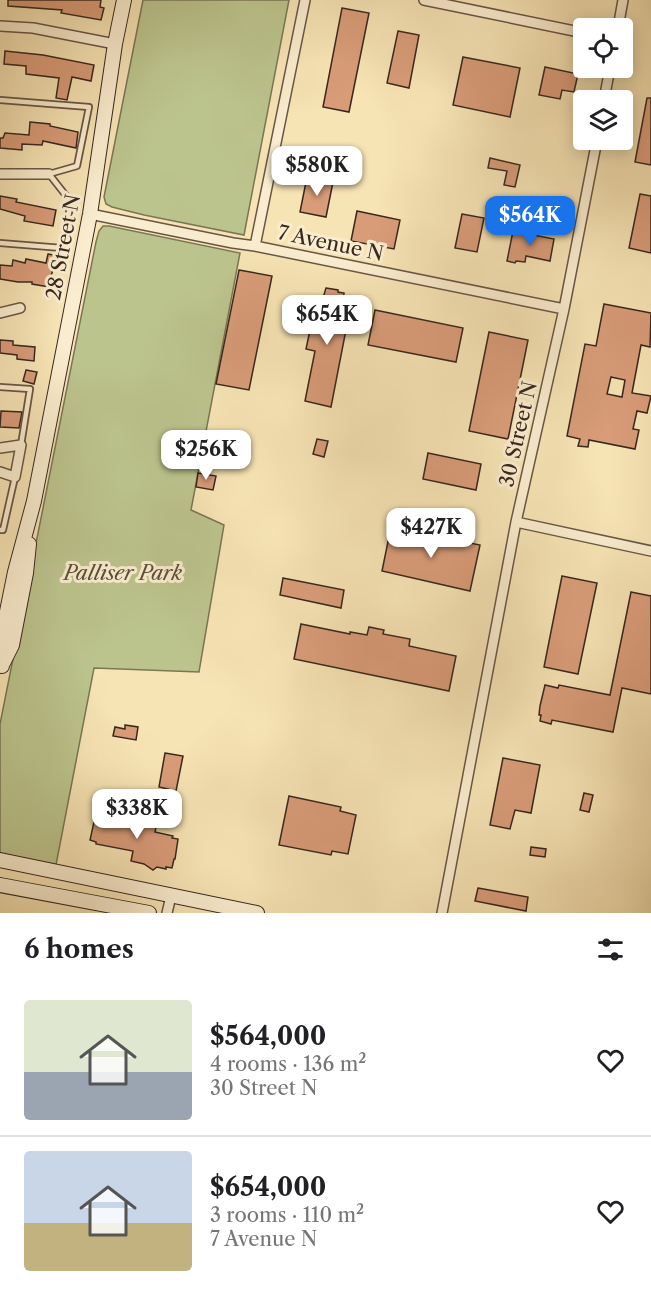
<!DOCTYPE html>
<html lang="en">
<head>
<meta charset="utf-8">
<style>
	:root { --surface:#fff; --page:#f6f6f6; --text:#202124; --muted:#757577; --line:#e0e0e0; --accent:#1a73e8 }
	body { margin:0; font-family:"Libre Caslon Text",serif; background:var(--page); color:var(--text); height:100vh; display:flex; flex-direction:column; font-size:22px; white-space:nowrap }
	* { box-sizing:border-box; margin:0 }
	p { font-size:20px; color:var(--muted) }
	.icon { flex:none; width:33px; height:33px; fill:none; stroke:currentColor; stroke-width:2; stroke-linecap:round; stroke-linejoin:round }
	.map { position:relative; height:913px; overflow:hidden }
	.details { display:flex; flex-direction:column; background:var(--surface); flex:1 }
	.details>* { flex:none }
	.tools { position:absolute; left:573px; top:18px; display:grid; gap:12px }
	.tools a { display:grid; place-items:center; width:60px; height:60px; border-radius:6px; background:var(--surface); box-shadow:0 3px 15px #0003; font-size:30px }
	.price { position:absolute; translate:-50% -51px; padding:0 14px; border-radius:12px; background:#fff; color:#222; font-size:20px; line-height:39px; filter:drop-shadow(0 2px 3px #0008) }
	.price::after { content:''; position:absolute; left:50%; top:36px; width:18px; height:14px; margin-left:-9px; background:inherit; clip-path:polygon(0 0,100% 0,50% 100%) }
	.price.selected { background:var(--accent); color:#fff }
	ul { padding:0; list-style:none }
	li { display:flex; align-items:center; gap:18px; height:150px; padding:0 24px }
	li+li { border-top:2px solid var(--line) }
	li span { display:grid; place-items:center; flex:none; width:168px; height:120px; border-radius:6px; color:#555 }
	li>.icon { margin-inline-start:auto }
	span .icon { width:72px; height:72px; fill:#fffc; stroke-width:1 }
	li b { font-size:26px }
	h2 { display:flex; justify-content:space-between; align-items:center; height:72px; padding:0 24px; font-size:26px }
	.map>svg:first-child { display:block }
</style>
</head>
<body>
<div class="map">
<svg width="651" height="913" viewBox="0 0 651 913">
	<rect width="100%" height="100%" fill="#f7e4b5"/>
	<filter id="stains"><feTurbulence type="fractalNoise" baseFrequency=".00333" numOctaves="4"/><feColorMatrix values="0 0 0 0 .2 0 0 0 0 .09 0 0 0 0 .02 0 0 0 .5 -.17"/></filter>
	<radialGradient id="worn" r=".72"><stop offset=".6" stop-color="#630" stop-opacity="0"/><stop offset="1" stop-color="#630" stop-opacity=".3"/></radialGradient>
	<path fill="#bcc48d" stroke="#7a7656" stroke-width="1.5" d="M143,0H289L244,235L144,215L112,207L106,204L104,197Z
		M103,226H109L240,253L191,510L224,525L199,672L94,668L56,865L21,859L0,853V724L96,242L99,231Z"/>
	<path fill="#d99c79" stroke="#38271f" stroke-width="1.5" fill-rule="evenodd" d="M8,0H101L100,7L104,8L101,20L61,13L62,10L8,6Z
		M342,8L369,13L349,112L323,107Z
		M398,31L419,35L409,88L387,83Z
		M5,51L43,55L94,65L91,81L72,77L67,100L56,98L59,78L26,74V66L4,64Z
		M463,57L520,68L510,117L453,105Z
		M545,67L578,74L574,92L562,90L560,99L539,95Z
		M647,98H651V165L635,162Z
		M30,122L50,124V126L78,132L76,148L43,141L42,145L22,144V150L0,148V138H3L5,133L29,135Z
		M490,158L520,165L515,187L504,185L507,171L488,168Z
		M307,177L333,182L326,217L300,212Z
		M640,194L651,196V253L629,248Z
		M0,196L17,199L16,202L56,210L53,226L24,221L25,216L0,209Z
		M357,211L400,220L394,249L351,241Z
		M462,214L484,218L477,252L455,248Z
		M513,231L554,239L550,261L526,256L525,262L516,261L515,263L507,261Z
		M48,254L59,256L57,269L53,268L49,287L32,284V282H18L0,279V265L12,266L13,260L25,263L26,259L46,263Z
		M239,270L272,276L249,390L216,384Z
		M326,288L338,290V292L344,293L343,302L351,304L331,407L305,401L315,351L306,349L317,297L323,298Z
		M604,304L651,313L650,347L641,345L632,393L651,396L647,413L637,411L633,429L639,430L635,449L589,440L588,447L578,446L580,439L567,436L585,344L596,346ZM611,377L625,380L622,397L607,394Z
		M375,310L463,328L456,362L368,345Z
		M489,332L528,340L508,439L469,431Z
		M0,340L13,341V345L35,347L34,361L17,359V355L0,353Z
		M26,370L37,372L34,384L23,381Z
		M1,411L22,412L19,428L0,427Z
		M317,439L328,441L324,457L313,454Z
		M428,453L481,464L476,490L423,479Z
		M198,473L216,476L213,490L196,487Z
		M391,527L480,545L470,591L382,571Z
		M562,576L597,583L578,674L544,667Z
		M283,578L344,590L341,608L280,595Z
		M631,592L651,596V694L622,688L613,732L552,720L551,724L540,721L541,715H539L540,706L545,685L558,688L559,685L610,695Z
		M301,624L350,634V632L367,635L369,627L384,630L383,634L410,639L409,646L456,656L449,691L294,659Z
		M125,725L138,727L136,740L113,736L115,727L125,729Z
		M165,753L183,756L176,791L159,787Z
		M503,758L540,765L531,813L515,810L510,829L490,825Z
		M584,793L593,795L589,812L580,810Z
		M289,796L341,807L340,811L356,815L348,854L332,851L331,855L279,845Z
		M103,814L110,816V817L136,823L140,814L158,817L155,832L173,836L172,838L178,839L175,859H174L172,868L166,867V869L157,867L153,870L144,864L131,861L133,851L96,844V842L90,840L94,822H95L97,815Z
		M531,847L546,849L545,857L530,855Z
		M478,888L528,897L526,911L475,901Z"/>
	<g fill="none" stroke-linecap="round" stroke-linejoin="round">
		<defs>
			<path id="service" d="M0,100L89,107L77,166L49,174L71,202L62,248L0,243
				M0,387L30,389L21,445
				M0,530H3L15,477"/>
			<path id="minor" d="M424,0L584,33
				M0,26L33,28L115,44
				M618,28L623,0
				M604,100L610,68
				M0,174H49
				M90,214L233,243L255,246L564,309
				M255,246L305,0
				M0,313L20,308
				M0,448L21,445L15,477L0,472
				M516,522L651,551
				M167,913L171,896
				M442,913L516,522L564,309L597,140"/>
			<path id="secondary" d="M3,663L12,645L26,573L29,544
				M2,666L1,641L15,572L34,501L90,214L115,44L124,0
				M0,860L257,913
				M0,885L149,913"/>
		</defs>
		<use href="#service" stroke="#685644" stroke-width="8"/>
		<use href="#minor" stroke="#685644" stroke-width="12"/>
		<use href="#secondary" stroke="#38271f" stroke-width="16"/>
		<use href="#service" stroke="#faedcf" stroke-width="4.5"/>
		<use href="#minor" stroke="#faedcf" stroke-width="9"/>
		<use href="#secondary" stroke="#faedcf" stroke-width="14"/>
	</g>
	<g text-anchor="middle" stroke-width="6" stroke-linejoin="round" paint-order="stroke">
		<g font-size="20" fill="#38271f" stroke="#faedcf">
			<text transform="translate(331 243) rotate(12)" y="7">7 Avenue N</text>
			<text transform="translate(63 247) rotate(-79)" y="7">28 Street N</text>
			<text transform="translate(518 434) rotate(-77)" y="7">30 Street N</text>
		</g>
		<g font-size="20" font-style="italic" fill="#594e3a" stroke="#faedcf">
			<text x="123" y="580">Palliser Park</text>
		</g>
	</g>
	<rect width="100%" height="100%" filter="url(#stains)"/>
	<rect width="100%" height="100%" fill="url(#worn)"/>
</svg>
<div class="tools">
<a><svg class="icon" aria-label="locate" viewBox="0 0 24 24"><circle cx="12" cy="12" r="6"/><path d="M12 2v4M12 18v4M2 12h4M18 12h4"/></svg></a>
<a><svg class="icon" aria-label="layers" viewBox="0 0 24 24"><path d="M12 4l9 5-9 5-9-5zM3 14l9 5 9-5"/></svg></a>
</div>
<b class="price" style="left:317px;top:197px">$580K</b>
<b class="price selected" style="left:530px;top:247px">$564K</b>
<b class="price" style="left:327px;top:346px">$654K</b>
<b class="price" style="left:206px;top:481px">$256K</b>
<b class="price" style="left:431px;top:559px">$427K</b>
<b class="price" style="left:137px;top:840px">$338K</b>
</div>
<section class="details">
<h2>6 homes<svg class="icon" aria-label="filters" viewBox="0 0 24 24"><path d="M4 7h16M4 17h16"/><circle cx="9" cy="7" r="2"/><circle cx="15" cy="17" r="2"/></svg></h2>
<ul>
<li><span style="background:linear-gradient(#dfe7d0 60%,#9aa5b1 0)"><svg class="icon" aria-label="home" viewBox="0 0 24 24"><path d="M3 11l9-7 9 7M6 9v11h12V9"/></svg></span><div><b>$564,000</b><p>4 rooms · 136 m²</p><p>30 Street N</p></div><svg class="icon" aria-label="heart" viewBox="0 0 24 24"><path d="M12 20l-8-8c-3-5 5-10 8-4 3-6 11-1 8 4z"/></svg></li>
<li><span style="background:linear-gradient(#c9d6e8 60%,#c2b280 0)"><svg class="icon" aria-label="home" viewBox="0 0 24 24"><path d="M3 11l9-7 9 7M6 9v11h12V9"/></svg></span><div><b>$654,000</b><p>3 rooms · 110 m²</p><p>7 Avenue N</p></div><svg class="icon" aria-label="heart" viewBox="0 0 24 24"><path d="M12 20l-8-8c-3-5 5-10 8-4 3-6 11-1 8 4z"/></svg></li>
</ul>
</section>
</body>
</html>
